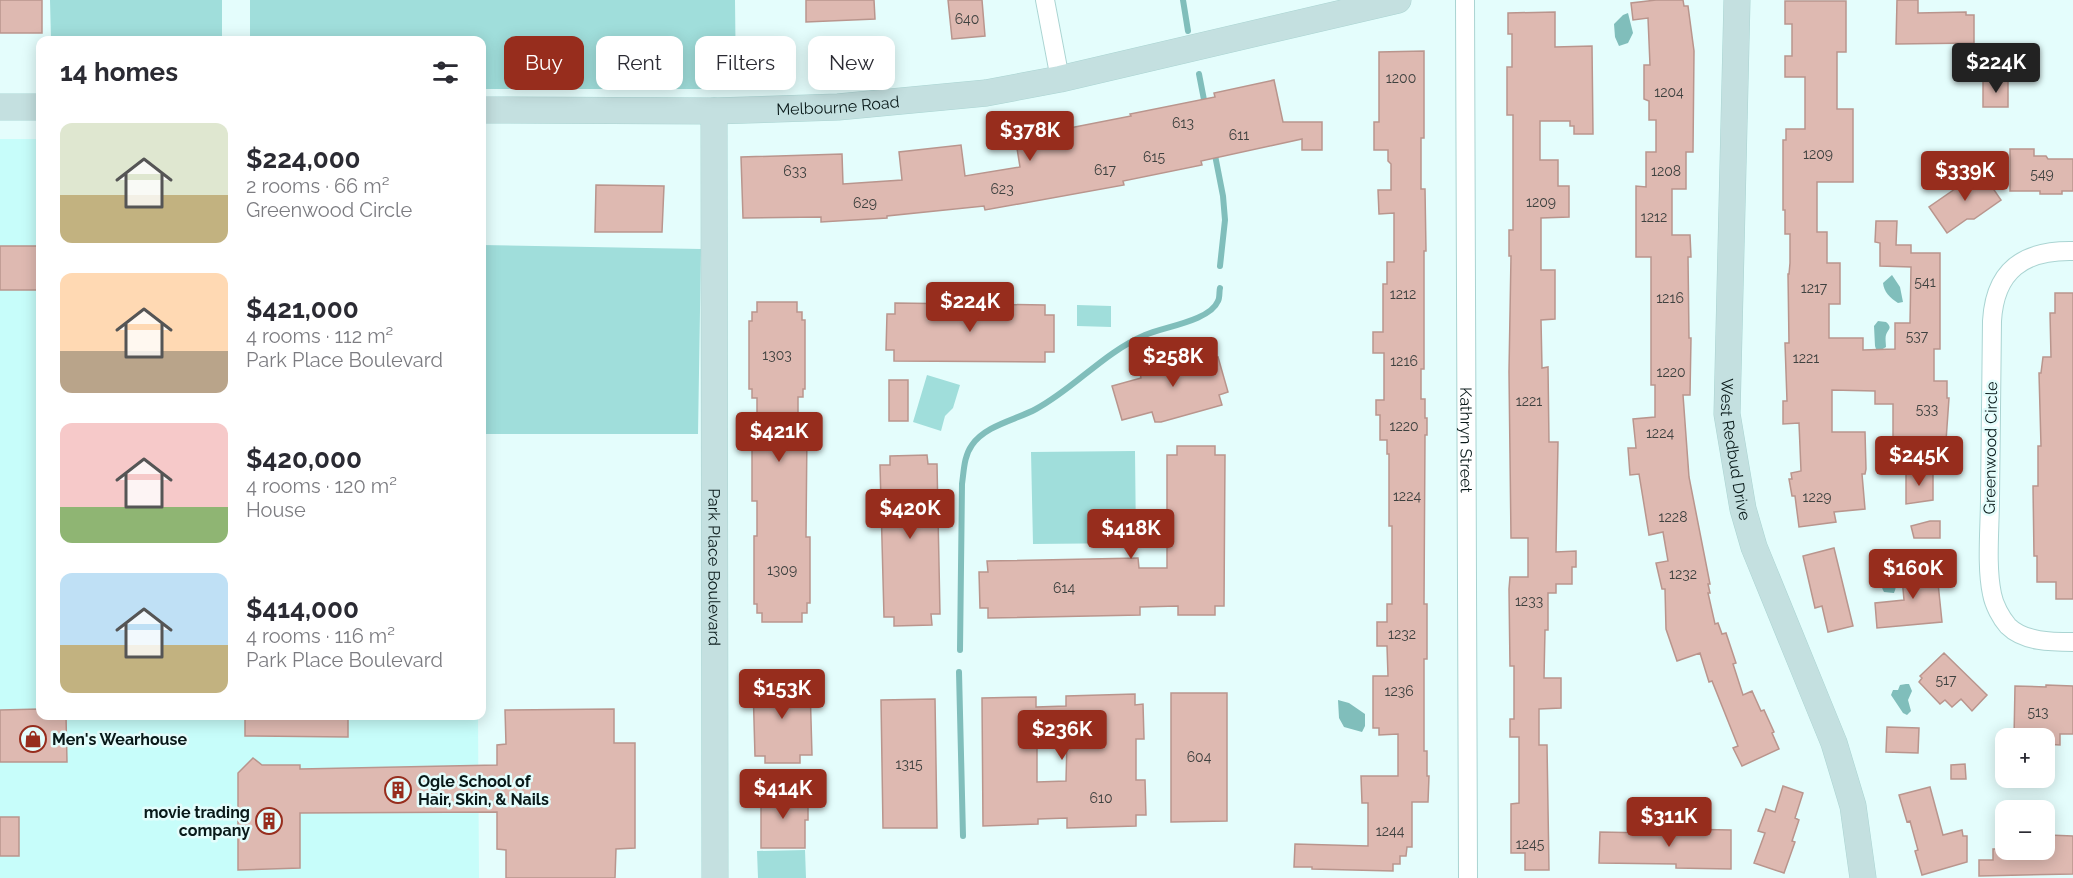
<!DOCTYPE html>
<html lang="en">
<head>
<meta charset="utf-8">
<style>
	:root { --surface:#fff; --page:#f7f7f7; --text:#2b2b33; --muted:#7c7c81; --accent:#972d1d }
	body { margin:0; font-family:Raleway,sans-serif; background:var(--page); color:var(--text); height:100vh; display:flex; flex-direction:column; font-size:22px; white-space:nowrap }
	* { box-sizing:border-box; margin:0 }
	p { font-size:20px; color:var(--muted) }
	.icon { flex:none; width:33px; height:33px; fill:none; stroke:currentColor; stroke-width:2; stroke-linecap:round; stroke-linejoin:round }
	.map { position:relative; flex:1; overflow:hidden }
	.panel { position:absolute; left:36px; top:36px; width:450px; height:684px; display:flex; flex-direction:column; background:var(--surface); border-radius:12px; box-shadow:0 3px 15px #0003 }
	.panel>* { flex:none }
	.guide { position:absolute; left:504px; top:36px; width:570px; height:54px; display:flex; gap:12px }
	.buttons { position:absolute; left:1995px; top:728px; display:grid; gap:12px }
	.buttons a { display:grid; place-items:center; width:60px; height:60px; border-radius:12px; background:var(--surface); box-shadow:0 3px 15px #0003; font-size:30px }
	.price { position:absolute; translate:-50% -51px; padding:0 14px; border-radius:6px; background:var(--accent); color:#fff; font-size:20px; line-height:39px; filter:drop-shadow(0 2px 3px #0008) }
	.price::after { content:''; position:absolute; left:50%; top:36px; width:18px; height:14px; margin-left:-9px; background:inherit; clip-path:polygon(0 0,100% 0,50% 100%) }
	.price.selected { background:#222; color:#fff }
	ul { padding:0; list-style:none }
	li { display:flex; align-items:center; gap:18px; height:150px; padding:0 24px }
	li span { display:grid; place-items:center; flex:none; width:168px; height:120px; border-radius:12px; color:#555 }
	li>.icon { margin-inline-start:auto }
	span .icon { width:72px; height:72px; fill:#fffc; stroke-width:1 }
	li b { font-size:26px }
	h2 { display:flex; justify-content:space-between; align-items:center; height:72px; padding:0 24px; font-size:26px }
	.pill { padding:0 21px; border-radius:12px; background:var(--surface); box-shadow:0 3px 15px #0003; font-size:21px; line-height:54px }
	.pill.selected { background:var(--accent); color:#fff }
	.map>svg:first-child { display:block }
</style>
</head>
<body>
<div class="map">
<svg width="2073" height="878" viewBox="0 0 2073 878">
	<rect width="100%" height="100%" fill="#e4fdfc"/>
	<path fill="#c7fdfa" d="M0,139H40V716H478L479,878H0Z"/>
	<path fill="#a0dedb" d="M50,0H222V40H51Z
		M250,0H735L736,89H482V40H250Z
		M482,245L701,249L698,434H482Z
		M1077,305L1111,306V327L1077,326Z
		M927,375L960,385L953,408L945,416L941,431L913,422Z
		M1135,451L1136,543L1033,544L1031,452Z
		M805,850L806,878H758L757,851Z"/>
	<path fill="#80bebb" d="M1628,13L1633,33L1628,43L1619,46L1615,37L1614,24L1623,15Z
		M1892,275L1900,287L1903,302L1898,303C1890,298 1884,292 1883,283Z
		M1878,321L1886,322C1893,328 1888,329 1886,335C1885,338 1886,344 1886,347L1881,350L1876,349L1875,346L1874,326Z
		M1887,562L1892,563C1898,572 1898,583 1894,593L1884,592C1880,586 1880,573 1882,565Z
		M1906,684H1909L1912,691L1908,700L1911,711L1907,715L1903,713L1891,695L1893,690H1898L1900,685Z
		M1338,700L1349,703L1365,714V726L1362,732L1344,727L1339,718Z"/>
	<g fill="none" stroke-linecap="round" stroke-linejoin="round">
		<path stroke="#80bebb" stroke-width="6" d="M1183,0L1188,31
			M1199,74L1205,105
			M1214,150L1223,196L1225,220L1220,266
			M960,650L962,484C964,470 964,456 972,445C986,425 1016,420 1036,409C1075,388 1103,353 1145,335C1163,327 1210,321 1218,301C1220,298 1219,291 1220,288
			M959,672L963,836"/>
	</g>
	<path fill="#deb9b1" stroke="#b9958d" stroke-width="1.5" fill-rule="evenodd" d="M0,0H42V33H0Z
		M806,0H874L875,19L806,22Z
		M948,0H982L985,36L952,39Z
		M1656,0H1683L1684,6H1688L1694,51L1693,152H1686V189H1672V235H1690L1691,257H1688L1689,338H1691L1690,395H1683L1689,477L1710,584H1708L1710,593H1708L1715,624L1718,623L1722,634L1726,633L1736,663L1733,664L1743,695L1752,691L1761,711L1764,710L1774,732L1772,733L1779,749L1742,766L1733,748L1738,746L1712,681L1709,682L1700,653L1677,661L1666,629L1665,589H1662L1656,563L1668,561L1663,532L1649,535L1639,474L1630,475L1628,448H1636L1633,419L1655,417V385H1651V257H1636V186L1646,187V152H1656V120H1649V101L1644,99V65H1650L1648,18L1633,20L1631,3Z
		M1897,0H1918V13L1966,12V15H1974V43L1896,44Z
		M1785,1H1846V52H1837V109H1853V182H1817V232H1827V263H1840V304H1829V338H1863V350L1895,349V323H1910L1911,267L1880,266V243L1875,242L1876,221H1897L1896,245H1911V253H1940V349H1934V381H1947V398H1949L1946,441L1893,440V404H1875V391L1832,390V432H1865L1866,469L1865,474H1862L1865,509L1834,512L1836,522L1799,527L1795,496H1792L1789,479H1792L1791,473L1801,471L1799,423L1783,424V401H1787L1785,343H1789L1788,274H1789L1790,263V234H1785V210H1783V140H1786V129H1805V77H1785V56H1792V24H1785Z
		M1555,12V47L1592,46L1593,134H1574V126H1570V121H1540V160H1558V186H1569V217L1541,218V270H1555V319L1541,320L1542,368L1548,367L1549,442H1558L1556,552L1576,551V567H1572V584H1556V593H1548V630H1545L1544,678H1561V708L1539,709V745H1547L1549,870H1525V853H1511V804L1519,803V737H1510V719H1514V666H1510L1509,589L1510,577H1528V538H1511L1509,372L1511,256H1509V230H1513V115H1507V67H1512V34H1508V13Z
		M1424,51V138H1421V189H1425L1426,251H1424V369H1421V399H1425V418H1427V435H1425L1424,604H1427V659H1424V751H1427V776H1429L1428,802H1412V847H1407L1406,856H1400V864H1393V871L1312,869V867H1294L1295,844L1368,846V803H1362L1361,776H1398V734L1379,735V728H1373V676H1388L1387,646H1377V622H1387V604H1392V526H1389V454H1387V440H1380V415H1376V400H1384V353H1373V332H1383V284H1387V262H1394V213L1379,214L1378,190H1391V164L1388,161V150H1374V122H1379V52Z
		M1274,80L1283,122H1322V150H1302V139L1201,161L1202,165L1123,181L1124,185L985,210L984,206L887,216V218L821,222V217L743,218L741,157L842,154L843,184L902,180L899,152L961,145L965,176L1020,167L1015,136L1039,134L1131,116L1130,114L1215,97L1214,93Z
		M1983,81H2008V107H1983Z
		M2010,149H2034V156H2046L2048,159H2073V191H2062V194H2040V191H2010Z
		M1981,171L2001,200L1974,219H1967L1947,233L1929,207Z
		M596,185L664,186L662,232H595Z
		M0,246H40V290H0Z
		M2055,293H2073V599H2056V582H2037V556H2034L2033,486H2038V446H2041L2039,373H2041L2043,357H2051L2050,313H2055Z
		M757,302H797V312H802V320H805V389H803V397H798V430H807L806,537H810V603H807V613H802V622H762V613H757V604H754V536H757V501H752V430H757V398H752V389H749V321H752V312H757Z
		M895,303L1045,305V315H1054V352H1045V362L894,361V350H886L887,314H895Z
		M1208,349L1211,359L1218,357L1228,392L1219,395L1222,405L1161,422H1155L1152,412L1122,420L1112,386L1141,378L1139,368Z
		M889,380H908V421H889Z
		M1177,446H1215V455H1225L1224,606H1215V615H1178V606L1140,607V615L988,618V608H980L979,572H988L987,561L1138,558L1139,568H1167V455H1177Z
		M927,455L928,464H937L940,614H931L932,625L894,626V617H884L880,465H890V456Z
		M1906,472H1933V500L1906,504Z
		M1930,521H1940V538H1914L1911,526Z
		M1834,548L1853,626L1828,632L1822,606L1815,608L1803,556Z
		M1933,565L1934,571L1937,573L1942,622L1877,628L1875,603L1904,600L1901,567Z
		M1944,653L1987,695L1972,711L1961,699L1952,707L1945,700L1940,704L1919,682L1922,678L1920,676Z
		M801,676V685H810L812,755H800V763H765V756H755L753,685H763V677Z
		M2046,685L2073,686V734H2060V745L2044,744V738H2014L2015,686L2046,687Z
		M1171,693H1227V821L1171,822Z
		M1135,694V705L1143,704L1144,739H1136V780H1145L1146,815H1136V826L1067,828V818L1038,819V824L983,826L982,698L1036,697V707L1066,706V696ZM1067,740L1066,781L1037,782V741Z
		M935,699L937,828H883L881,700Z
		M40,709V716H66L67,762H0V710Z
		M614,709V743H635V848L616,849L615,878H506V850L497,849V812L300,813V868L238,870V773L253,758L262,765H300V769L497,765V745L506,744L505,710Z
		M245,716H348V737L245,736Z
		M1887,727L1919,728L1918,753L1886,752Z
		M1965,764L1966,779H1951V765Z
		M1783,786L1803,793L1795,818L1799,820L1792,841L1795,842L1784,873L1754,863L1765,833L1758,831L1766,809L1775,812Z
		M1930,787L1943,835L1962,830L1963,836H1967V862L1922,875L1915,851L1918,850L1910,821L1907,822L1899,795Z
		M761,792H805V805H808V820H805V848H761Z
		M0,817H19V856H0Z
		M1676,829L1731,830V869L1676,868V864L1599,863L1600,832L1650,833V831L1676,832Z
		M2048,835L2073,836V874L1979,876V860H1993V849H2048Z"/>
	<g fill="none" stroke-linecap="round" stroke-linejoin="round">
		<defs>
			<g id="street">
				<path d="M1045,0L1060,79"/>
				<path id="s1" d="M1465,0L1468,878"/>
				<path d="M2073,251C2024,250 1995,270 1992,321C1991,380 1991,439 1990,498C1990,527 1986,566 1992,594C1994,605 2001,618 2008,626C2024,642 2052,642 2073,642"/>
			</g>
			<g id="secondary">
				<path id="s2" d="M1737,0L1727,414L1743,509L1754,547L1834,743L1853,806L1863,878"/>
				<path d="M0,107H40"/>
				<path id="s3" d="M482,110L714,111L838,107L986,93L1060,79L1398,0"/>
				<path id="s4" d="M714,111L715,878"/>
			</g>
		</defs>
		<use href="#street" stroke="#aad4d2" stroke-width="20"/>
		<use href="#secondary" stroke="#aad4d2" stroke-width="27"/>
		<use href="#street" stroke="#fff" stroke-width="18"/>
		<use href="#secondary" stroke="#c4e0e0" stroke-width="26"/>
	</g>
	<defs>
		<symbol id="shop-ring" viewBox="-11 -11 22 22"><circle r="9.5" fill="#e4fdfc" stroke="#972d1d" stroke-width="1.5"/><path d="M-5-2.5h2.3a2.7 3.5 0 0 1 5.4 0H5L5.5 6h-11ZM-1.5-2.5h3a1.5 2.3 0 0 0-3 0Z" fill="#972d1d"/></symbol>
		<symbol id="building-ring" viewBox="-11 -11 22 22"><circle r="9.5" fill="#e4fdfc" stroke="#972d1d" stroke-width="1.5"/><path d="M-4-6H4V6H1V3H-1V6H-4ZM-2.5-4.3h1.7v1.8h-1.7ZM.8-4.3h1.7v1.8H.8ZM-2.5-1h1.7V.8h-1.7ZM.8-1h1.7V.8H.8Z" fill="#972d1d"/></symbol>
	</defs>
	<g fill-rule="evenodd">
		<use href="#shop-ring" x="18" y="724" width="30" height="30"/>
		<use href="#building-ring" x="383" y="775" width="30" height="30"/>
		<use href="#building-ring" x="254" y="806" width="30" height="30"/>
	</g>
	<g text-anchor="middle" stroke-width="5" stroke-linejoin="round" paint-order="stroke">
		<g font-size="14" fill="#3e413f">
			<text x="967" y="24">640</text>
			<text x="1401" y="83">1200</text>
			<text x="1669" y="97">1204</text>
			<text x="1183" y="128">613</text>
			<text x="1239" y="140">611</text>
			<text x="1818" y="159">1209</text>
			<text x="1154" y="162">615</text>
			<text x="1105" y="175">617</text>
			<text x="795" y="176">633</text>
			<text x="1666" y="176">1208</text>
			<text x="2042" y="179">549</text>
			<text x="1002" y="194">623</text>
			<text x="1541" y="207">1209</text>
			<text x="865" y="208">629</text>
			<text x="1654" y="222">1212</text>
			<text x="1925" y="287">541</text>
			<text x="1814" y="293">1217</text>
			<text x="1403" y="299">1212</text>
			<text x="1670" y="303">1216</text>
			<text x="1917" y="341">537</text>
			<text x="777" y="360">1303</text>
			<text x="1806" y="363">1221</text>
			<text x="1404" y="366">1216</text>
			<text x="1671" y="377">1220</text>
			<text x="1529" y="406">1221</text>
			<text x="1927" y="414">533</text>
			<text x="1404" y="431">1220</text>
			<text x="1660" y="438">1224</text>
			<text x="1407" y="501">1224</text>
			<text x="1817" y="502">1229</text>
			<text x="1673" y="522">1228</text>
			<text x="782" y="575">1309</text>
			<text x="1683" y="579">1232</text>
			<text x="1064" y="593">614</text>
			<text x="1529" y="606">1233</text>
			<text x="1402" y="639">1232</text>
			<text x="1946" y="685">517</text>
			<text x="1399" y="696">1236</text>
			<text x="2038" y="717">513</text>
			<text x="1199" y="762">604</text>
			<text x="909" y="769">1315</text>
			<text x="1101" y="803">610</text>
			<text x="1390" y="836">1244</text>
			<text x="1530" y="849">1245</text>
		</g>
		<g font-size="16" fill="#091919" stroke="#e4fdfc">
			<text dy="6" stroke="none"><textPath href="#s3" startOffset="356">Melbourne Road</textPath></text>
			<text dy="6" stroke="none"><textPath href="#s1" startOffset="440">Kathryn Street</textPath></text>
			<text transform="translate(1990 448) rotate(-89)" y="6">Greenwood Circle</text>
			<text dy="6" stroke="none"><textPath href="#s2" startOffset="450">West Redbud Drive</textPath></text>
			<text dy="6" stroke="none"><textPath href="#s4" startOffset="456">Park Place Boulevard</textPath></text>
		</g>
		<g font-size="16" font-weight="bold" fill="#091919" stroke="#e4fdfc" text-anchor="start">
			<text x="52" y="745">Men's Wearhouse</text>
			<text x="418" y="787">Ogle School of<tspan x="418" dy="18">Hair, Skin, &amp; Nails</tspan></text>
			<text x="250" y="818" text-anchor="end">movie trading<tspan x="250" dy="18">company</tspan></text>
		</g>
	</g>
</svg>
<div class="buttons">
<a>+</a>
<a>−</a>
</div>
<b class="price selected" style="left:1996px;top:94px">$224K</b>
<b class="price" style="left:1030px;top:162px">$378K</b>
<b class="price" style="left:1965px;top:202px">$339K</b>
<b class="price" style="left:970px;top:333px">$224K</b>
<b class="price" style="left:1173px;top:388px">$258K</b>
<b class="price" style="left:779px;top:463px">$421K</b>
<b class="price" style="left:1919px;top:487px">$245K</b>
<b class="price" style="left:910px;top:540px">$420K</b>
<b class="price" style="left:1131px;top:560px">$418K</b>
<b class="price" style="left:1913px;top:600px">$160K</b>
<b class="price" style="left:782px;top:720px">$153K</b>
<b class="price" style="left:1062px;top:761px">$236K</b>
<b class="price" style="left:783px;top:820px">$414K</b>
<b class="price" style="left:1669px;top:848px">$311K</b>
<div class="guide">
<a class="pill selected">Buy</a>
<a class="pill">Rent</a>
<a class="pill">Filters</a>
<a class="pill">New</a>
</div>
<section class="panel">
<h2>14 homes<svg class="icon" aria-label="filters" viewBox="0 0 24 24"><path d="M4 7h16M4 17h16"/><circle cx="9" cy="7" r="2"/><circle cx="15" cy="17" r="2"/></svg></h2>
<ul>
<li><span style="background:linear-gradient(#dfe7d0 60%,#c2b280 0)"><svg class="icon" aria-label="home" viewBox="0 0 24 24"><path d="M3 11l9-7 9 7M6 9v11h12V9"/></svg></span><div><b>$224,000</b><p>2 rooms · 66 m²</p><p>Greenwood Circle</p></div></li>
<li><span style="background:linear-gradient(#ffd9b3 65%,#b9a48a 0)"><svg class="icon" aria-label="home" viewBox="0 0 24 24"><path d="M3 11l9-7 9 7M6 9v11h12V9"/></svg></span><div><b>$421,000</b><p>4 rooms · 112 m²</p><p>Park Place Boulevard</p></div></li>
<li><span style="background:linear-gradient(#f6c9c9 70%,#8fb573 0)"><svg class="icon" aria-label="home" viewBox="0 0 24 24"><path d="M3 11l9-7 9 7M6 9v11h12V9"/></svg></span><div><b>$420,000</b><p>4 rooms · 120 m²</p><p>House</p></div></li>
<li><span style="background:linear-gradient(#bfe0f5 60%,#c2b280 0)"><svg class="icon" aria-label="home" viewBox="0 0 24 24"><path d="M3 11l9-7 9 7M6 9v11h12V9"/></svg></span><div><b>$414,000</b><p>4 rooms · 116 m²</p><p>Park Place Boulevard</p></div></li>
</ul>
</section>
</div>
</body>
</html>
